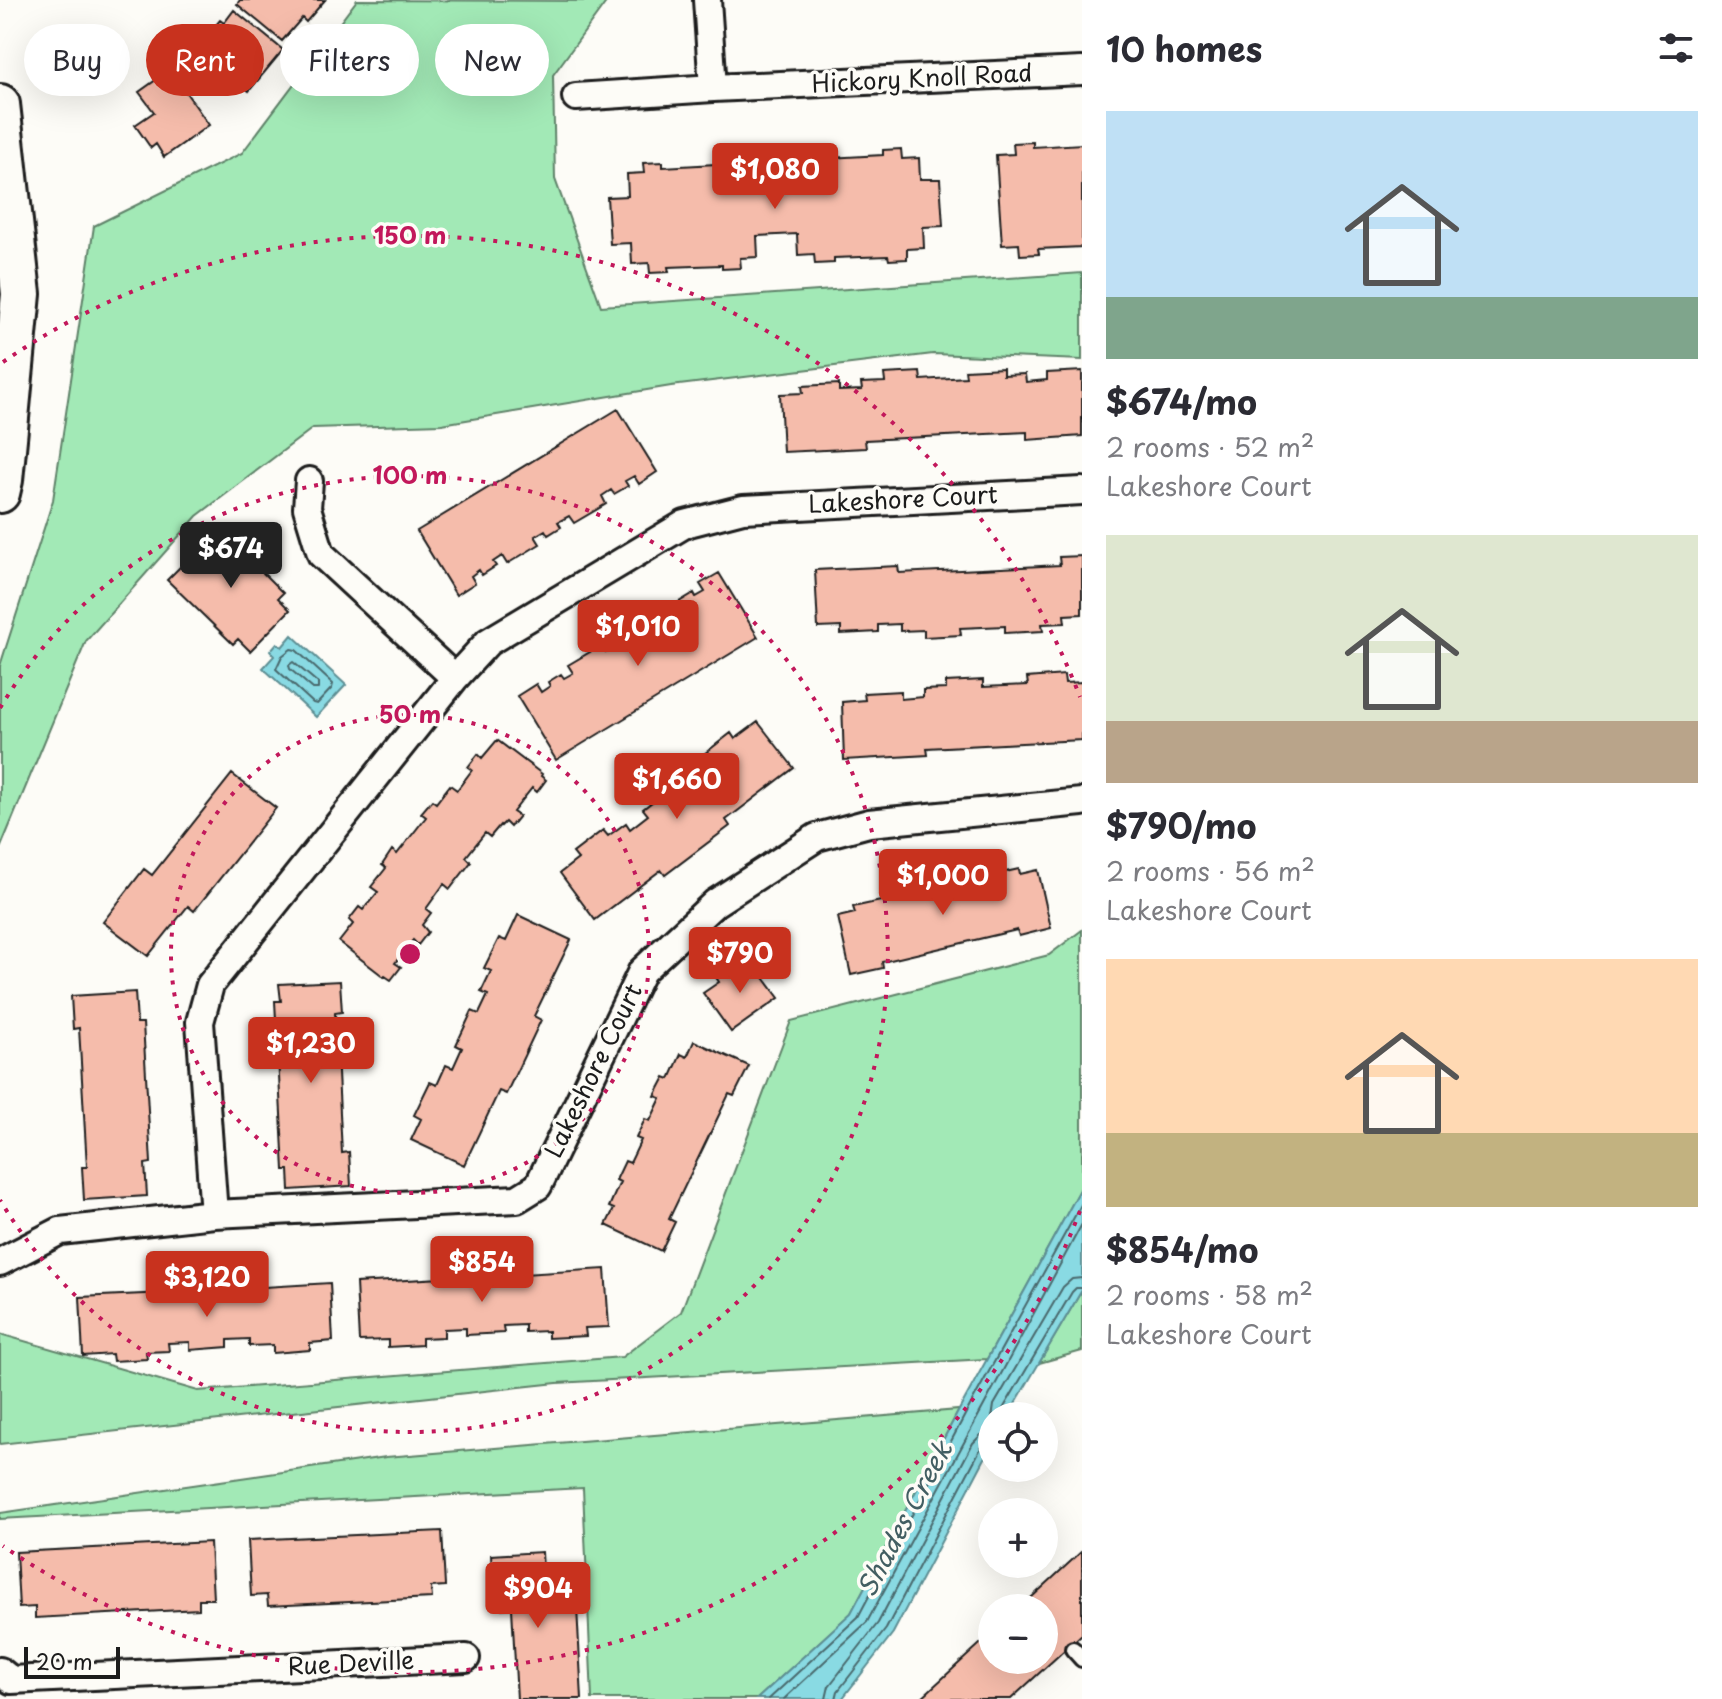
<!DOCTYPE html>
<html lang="en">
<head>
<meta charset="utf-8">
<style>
	:root { --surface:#fff; --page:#f7f7f7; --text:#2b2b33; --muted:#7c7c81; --accent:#c8321e }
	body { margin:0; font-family:"Playpen Sans",sans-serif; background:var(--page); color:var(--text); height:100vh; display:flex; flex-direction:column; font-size:30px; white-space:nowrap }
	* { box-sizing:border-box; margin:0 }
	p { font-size:26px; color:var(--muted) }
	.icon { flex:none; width:44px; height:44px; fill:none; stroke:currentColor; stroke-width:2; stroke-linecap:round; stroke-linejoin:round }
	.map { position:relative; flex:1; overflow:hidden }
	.sheet { display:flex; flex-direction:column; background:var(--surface); width:640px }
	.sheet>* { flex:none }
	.hud { position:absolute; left:24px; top:24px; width:760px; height:72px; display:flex; gap:16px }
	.controls { position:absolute; left:978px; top:1402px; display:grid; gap:16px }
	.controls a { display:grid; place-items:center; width:80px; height:80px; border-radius:50%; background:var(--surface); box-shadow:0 8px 32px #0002; font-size:40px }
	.scale { position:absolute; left:24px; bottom:20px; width:96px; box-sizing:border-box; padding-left:8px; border:4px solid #1c1c1c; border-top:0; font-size:22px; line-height:28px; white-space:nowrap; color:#1c1c1c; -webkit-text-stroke:6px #fdfcf7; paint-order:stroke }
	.price { position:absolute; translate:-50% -68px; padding:0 18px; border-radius:8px; background:var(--accent); color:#fff; font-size:26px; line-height:52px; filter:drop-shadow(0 2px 4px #0008) }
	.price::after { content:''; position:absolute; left:50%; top:48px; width:24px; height:18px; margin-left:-12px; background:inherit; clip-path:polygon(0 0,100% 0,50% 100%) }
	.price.current { background:#222; color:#fff }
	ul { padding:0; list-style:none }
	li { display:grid; align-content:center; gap:16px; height:424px; padding:0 24px }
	li span { display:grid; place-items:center; height:248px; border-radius:0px; color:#555 }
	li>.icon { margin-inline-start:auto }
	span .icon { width:144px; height:144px; fill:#fffc; stroke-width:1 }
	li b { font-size:34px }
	h2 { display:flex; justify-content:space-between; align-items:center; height:96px; padding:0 24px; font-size:34px }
	.tag { padding:0 28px; border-radius:36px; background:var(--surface); box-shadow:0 8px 32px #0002; font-size:28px; line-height:72px }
	.tag.current { background:var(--accent); color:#fff }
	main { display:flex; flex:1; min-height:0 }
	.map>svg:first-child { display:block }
</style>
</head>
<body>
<main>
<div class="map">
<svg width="1082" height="1699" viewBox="0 0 1082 1699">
	<rect width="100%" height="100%" fill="#fdfcf7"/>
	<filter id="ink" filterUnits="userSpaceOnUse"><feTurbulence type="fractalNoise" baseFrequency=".0125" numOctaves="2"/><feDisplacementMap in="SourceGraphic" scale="16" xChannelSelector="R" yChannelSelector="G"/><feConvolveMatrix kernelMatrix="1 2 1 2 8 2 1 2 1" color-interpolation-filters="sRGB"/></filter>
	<g filter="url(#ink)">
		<path fill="#a2e9b6" stroke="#5f8269" stroke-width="2" d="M357,0L607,1L553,75L555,179L601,306L1082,273V360L933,354L671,386L442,424L313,428L197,516L86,641L0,849V666L53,500L94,226L242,153Z
			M1082,930V1186L987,1359L557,1383L0,1444V1334L198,1391L622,1357L681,1312L791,1021L1049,955Z
			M1082,1290V1351L1039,1363Z
			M959,1410L851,1613L757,1699H592L583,1488L0,1519V1513L386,1457Z"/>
		<path fill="#89dae3" stroke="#5d8e93" stroke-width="2" d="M292,635L346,685L316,717L263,668L274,656L270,651L277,643L282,647Z
			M1082,1186V1290L1008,1416H992V1445L893,1633L842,1699H757L851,1613L959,1410Z"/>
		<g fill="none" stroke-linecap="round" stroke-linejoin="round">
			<path stroke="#48686c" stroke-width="2" d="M291,649L296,650L333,684L332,688L317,704L313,703L276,669L282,656Z
				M293,662L318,683V689H313L290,669L289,665Z
				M1001,1416L1003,1409L1072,1292L1076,1288H1082
				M992,1419L994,1405L1063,1287L1072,1279L1082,1278
				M769,1699L858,1617L966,1413L1082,1203
				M784,1699L867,1622L1082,1224
				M826,1699L829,1686L878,1623L973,1443L981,1435L992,1433
				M836,1699L838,1691L886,1629L981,1448L986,1444L992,1443"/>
		</g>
		<path fill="#f5bcab" stroke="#1c1c1c" stroke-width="2" d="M240,0H325L306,22L302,18L282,41L237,4Z
			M234,10L283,50L249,91L200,51L203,49L198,46L220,20L224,23Z
			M170,70L209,125L164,157L156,144L151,148L135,125L154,112L139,92Z
			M1033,142V147L1082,144V247L1038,249L1039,254L1020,255L1019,244L1002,245L996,155L1014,154L1013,143Z
			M901,149L902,159L919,158L920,179H940L943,226L923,227L924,248L907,249V259L889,260L888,256L834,258V263L815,264L814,254L798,255L797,234L757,236L758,257L740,258L741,268L722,269V265L668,267L669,272L650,273L649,263L632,264L631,243L610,244L607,197L628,196L627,174L644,173L643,163L663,162V167L716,164V159L735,158V168L753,167L754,189L794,187L793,165L810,163L809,154L828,153V158L883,155V150Z
			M1003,368V375L1025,374L1026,382L1047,380V373L1082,371V436L1027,440V432L865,440L866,448L783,452L780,394L803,393L802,386L839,384V391L862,390L861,383L885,382L884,374L920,372L921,380L966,377L965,370Z
			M618,409L657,472L639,484L634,476L625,481L628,486L614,494L611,490L602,496L606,504L574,523L569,516L558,522L561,527L548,535L545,530L535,536L540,544L507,564L502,556L493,562L496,566L482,575L479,570L471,576L475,583L456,595L417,531Z
			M218,529L240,551L247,544L263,559L256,566L283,593L278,598L290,610L250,651L238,639L233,644L167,580Z
			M1082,556V614L1064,615L1065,623L1042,624L1043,631L1005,633V626L960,628L961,635L924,637V630L900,631V624L878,625V632L841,634V627L818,628L815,570L898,566L899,573L1060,565L1059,557Z
			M719,573L758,637L556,760L517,696L536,684L541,692L550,686L548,682L561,674L564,678L573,673L568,665L602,645L606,652L616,647L613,642L626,634L629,638L639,632L635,624L668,604L673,612L682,606L679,602L694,593L696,597L705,592L700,584Z
			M1064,675L1065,683L1082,682V740L927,748L928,755L844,760L842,702L865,700L864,693L901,691V699L923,697V690L946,689V682L983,680V687L1028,685L1027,678Z
			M758,722L794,768L726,820L730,826L665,875L661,870L595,920L560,873L578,859L573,853L603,830L608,836L626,823L630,829L648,815L643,809L673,786L678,792L695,779L690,773L708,760L704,754L731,733L735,739Z
			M497,740L542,774L541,776L546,780L537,792L532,788L513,812L519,816L510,827L505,822L501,826L500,825L490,837L485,833L466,857L471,862L450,889L444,884L426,909L431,913L422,925L428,932L418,945L413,940L395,963L401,967L391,980L385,976L384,977L339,942L353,924L349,920L359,907L363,910L378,892L371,887L386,868L382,865L392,850L397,854L426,817L421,813L432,800L436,803L450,785L457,790L472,770L468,767L478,754L482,758Z
			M232,774L276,808L194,911L188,906L148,956L103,922L144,869L152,875Z
			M991,869L992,875L1019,869L1020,874L1038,870L1051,928L1019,936L1017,930L882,962L883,968L851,975L838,917L855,913L853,907L881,901L880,896L900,891L901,896L926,890L925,885L945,880L947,886L971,880L970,874Z
			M518,915L571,940L534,1016L541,1020L506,1094L499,1091L464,1165L411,1140L421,1119L414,1115L430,1082L437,1085L446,1065L453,1068L462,1048L456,1045L472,1011L479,1014L488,995L481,992L491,971L484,968L499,938L506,941Z
			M751,960L779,998L731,1032L703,993L719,982L715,976L729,965L733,972Z
			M340,981L342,1012L335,1013L342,1153L349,1152L351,1186L290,1190L289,1170H284L275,1001H281L279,984Z
			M135,992L137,1023H143L151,1163L145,1164L147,1196L84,1200L82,1167H87L79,1028L73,1029L71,996Z
			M694,1041L749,1066L734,1096L729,1094L669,1219L675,1222L661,1251L606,1225L614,1209L609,1207L620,1182L616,1180L625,1161L630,1163L641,1140L636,1138L645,1119L650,1121L661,1098L655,1096L665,1077L670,1079L681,1054L687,1057Z
			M523,1266V1274L605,1269L609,1327L585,1328L586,1336L548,1338V1331L525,1332V1325L503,1326L504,1333L466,1335V1328L444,1329V1337L422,1338V1345L388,1347V1340L359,1341L356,1283L441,1278L440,1271Z
			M247,1280L248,1288L330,1283L333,1341L310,1343V1350L273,1353V1345L249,1346V1339L228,1340V1347L190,1350V1342L168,1343L169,1351L146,1352L147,1359L113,1361L112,1354L83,1356L80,1297L165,1293V1285Z
			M442,1531L445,1586L431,1587L432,1598L268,1606L267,1595L251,1596L248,1540Z
			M210,1542L213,1599H199V1609L35,1618V1607L19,1608L16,1552Z
			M1082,1551V1634L1011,1699H920L992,1633V1660H1044V1608H1020Z
			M542,1552L545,1609L577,1608L582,1699H517L512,1608L494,1609L491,1555Z"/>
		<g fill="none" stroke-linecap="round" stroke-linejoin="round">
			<defs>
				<path id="service" d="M1073,1649L1082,1659"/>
				<path id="minor" d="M707,0L713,88
					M576,97L713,88L1082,71
					M309,481L307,508L321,554L455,678
					M214,1214L200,1022L210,985L455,678L488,642L685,524L743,509L1082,491
					M0,1262L60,1231L214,1214L517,1199L538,1186L642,971L715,903L817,837L869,823L1082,802
					M0,1671L11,1680L466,1658"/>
				<path id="secondary" d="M0,104L21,294L3,480L0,493"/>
			</defs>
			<use href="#service" stroke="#1c1c1c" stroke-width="20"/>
			<use href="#minor" stroke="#1c1c1c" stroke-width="32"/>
			<use href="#secondary" stroke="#1c1c1c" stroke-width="44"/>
			<use href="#service" stroke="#fdfcf7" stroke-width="14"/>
			<use href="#minor" stroke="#fdfcf7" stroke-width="26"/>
			<use href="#secondary" stroke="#fdfcf7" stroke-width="38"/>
		</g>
	</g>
	<g fill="none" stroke="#c2185b" stroke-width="4" stroke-dasharray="4 8">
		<circle cx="410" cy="954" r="239"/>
		<path d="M0 708A478 478 0 1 1 0 1200"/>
		<path d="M1080 1211A718 718 0 0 1 3 1546M3 362A718 718 0 0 1 1080 697"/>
	</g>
	<g text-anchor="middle" stroke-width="7" stroke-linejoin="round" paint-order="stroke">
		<g font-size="24" fill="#1c1c1c" stroke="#fdfcf7">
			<text transform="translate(922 79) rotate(-3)" y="8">Hickory Knoll Road</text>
			<text transform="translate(903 500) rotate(-3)" y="8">Lakeshore Court</text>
			<text transform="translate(594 1071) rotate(-64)" y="8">Lakeshore Court</text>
			<text transform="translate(351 1664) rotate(-3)" y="8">Rue Deville</text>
		</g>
		<g font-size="26" font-style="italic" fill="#425e62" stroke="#fdfcf7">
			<text transform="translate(905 1519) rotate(-62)" y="9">Shades Creek</text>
		</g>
	</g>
	<circle cx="410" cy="954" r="12" fill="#c2185b" stroke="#fdfcf7" stroke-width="4"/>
	<g font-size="24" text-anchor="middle" font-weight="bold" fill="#c2185b" stroke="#fdfcf7" stroke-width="7" stroke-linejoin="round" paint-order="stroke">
		<text x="410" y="244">150 m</text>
		<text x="410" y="484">100 m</text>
		<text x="410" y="723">50 m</text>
	</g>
</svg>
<div class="controls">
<a><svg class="icon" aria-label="locate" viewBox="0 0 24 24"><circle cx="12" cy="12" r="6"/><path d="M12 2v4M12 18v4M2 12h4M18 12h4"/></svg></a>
<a>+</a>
<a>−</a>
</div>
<div class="scale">20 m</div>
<b class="price" style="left:775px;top:211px">$1,080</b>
<b class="price current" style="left:231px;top:590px">$674</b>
<b class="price" style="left:638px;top:668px">$1,010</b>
<b class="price" style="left:677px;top:821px">$1,660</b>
<b class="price" style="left:943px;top:917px">$1,000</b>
<b class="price" style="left:740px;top:995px">$790</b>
<b class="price" style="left:311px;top:1085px">$1,230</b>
<b class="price" style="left:482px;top:1304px">$854</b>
<b class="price" style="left:207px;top:1319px">$3,120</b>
<b class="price" style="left:538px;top:1630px">$904</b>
<div class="hud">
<a class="tag">Buy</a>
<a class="tag current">Rent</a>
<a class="tag">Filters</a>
<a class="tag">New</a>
</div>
</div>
<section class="sheet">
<h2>10 homes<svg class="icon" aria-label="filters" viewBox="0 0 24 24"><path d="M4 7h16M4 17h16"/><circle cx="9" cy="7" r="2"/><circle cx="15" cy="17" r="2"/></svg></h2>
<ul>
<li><span style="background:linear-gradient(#bfe0f5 75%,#7fa58c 0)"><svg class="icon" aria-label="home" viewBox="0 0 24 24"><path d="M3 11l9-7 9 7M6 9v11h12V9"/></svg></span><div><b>$674/mo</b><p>2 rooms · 52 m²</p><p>Lakeshore Court</p></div></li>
<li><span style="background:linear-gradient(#dfe7d0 75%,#b9a48a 0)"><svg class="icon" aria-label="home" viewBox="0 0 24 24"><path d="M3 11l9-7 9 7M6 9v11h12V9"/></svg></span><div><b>$790/mo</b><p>2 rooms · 56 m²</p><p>Lakeshore Court</p></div></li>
<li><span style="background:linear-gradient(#ffd9b3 70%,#c2b280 0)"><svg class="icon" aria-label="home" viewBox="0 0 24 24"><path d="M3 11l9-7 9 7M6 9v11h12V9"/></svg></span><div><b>$854/mo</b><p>2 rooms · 58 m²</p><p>Lakeshore Court</p></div></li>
</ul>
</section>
</main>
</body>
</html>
